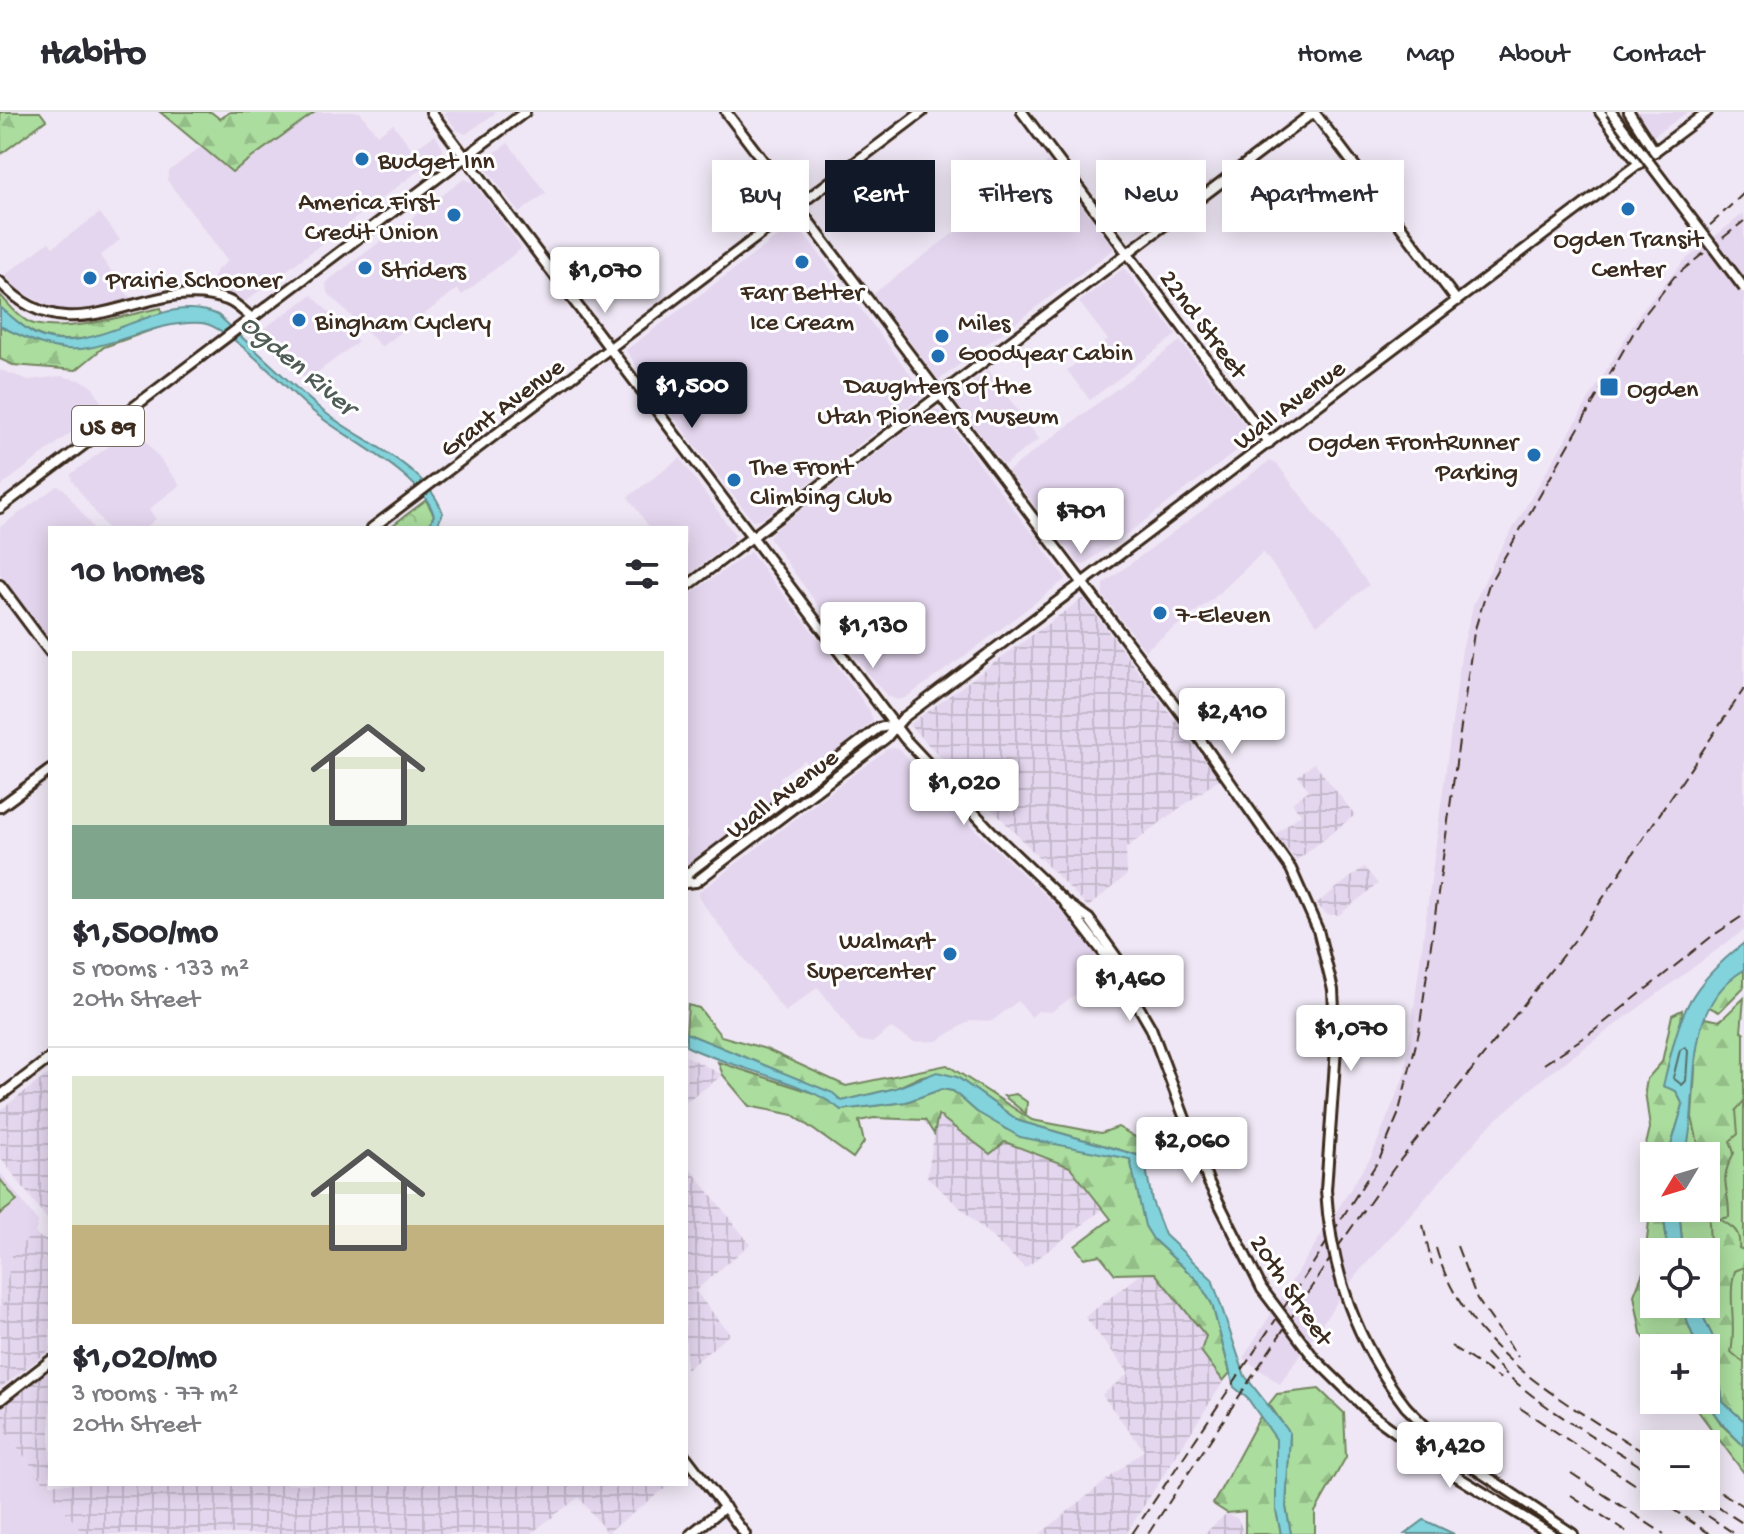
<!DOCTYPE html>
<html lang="en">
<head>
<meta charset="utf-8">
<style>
	:root { --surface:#fff; --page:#f7f7f7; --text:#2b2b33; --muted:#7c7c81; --line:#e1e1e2; --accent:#111827 }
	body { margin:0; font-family:"Gochi Hand",sans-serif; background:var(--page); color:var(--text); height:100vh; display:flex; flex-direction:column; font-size:30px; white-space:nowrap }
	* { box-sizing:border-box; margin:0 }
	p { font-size:26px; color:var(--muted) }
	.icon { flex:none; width:44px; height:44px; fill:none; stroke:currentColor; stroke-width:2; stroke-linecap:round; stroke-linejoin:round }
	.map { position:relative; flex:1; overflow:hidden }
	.sheet { position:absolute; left:48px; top:414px; width:640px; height:960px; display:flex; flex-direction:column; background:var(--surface); border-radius:0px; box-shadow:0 4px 20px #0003 }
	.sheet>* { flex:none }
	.guide { position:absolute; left:712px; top:48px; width:760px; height:72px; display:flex; gap:16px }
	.needle { width:52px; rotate:232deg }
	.tools { position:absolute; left:1640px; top:1030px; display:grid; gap:16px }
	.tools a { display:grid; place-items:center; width:80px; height:80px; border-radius:0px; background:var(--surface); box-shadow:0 4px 20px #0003; font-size:40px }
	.price { position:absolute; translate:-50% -68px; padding:0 18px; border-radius:8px; background:#fff; color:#222; font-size:26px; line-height:52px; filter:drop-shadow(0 2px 4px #0008) }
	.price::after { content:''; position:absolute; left:50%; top:48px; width:24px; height:18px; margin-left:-12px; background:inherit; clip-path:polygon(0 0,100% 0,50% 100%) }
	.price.selected { background:var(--accent); color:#fff }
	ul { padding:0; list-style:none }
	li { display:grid; align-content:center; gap:16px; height:424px; padding:0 24px }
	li+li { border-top:2px solid var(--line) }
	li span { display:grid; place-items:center; height:248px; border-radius:0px; color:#555 }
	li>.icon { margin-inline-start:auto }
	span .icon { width:144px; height:144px; fill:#fffc; stroke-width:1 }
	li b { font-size:34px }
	h2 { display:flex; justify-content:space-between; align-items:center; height:96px; padding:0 24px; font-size:34px }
	.tag { padding:0 28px; border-radius:0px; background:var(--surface); box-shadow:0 4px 20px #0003; font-size:28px; line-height:72px }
	.tag.selected { background:var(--accent); color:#fff }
	header { display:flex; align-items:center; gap:48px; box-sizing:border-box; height:112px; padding:0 40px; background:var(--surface); border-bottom:2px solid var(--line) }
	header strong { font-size:38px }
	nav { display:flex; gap:44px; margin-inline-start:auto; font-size:28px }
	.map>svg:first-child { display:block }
</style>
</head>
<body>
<header>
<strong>Habito</strong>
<nav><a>Home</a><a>Map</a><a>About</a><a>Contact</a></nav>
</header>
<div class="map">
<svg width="1744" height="1422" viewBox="0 0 1744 1422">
	<defs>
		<pattern id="industrial-grid" width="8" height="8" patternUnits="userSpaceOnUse" patternTransform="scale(2)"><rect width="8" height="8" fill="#e4d6ee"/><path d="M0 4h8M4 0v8" fill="none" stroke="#c4b8cc"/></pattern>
		<pattern id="forest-firs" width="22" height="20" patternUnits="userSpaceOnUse" patternTransform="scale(2)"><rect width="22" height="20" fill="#abdd9e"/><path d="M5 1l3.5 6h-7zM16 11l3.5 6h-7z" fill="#94be88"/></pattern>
		<pattern id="park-crowns" width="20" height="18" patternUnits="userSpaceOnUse" patternTransform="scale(2)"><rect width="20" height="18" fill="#abdd9e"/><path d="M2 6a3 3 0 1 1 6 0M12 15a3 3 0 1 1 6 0" fill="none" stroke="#94be88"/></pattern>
	</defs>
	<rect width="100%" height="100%" fill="#efe7f5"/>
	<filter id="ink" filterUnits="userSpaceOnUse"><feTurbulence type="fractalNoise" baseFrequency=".0125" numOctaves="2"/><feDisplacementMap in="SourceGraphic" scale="16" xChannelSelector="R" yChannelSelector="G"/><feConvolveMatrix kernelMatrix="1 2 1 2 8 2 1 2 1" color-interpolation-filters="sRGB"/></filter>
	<g filter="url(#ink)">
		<path fill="#e4d6ee" d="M315,0H360L377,23L393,12L413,38L435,23L443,36L442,41L246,189L208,180L217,158L228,149L167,68L169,59L202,34L232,60Z
			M443,0H497L466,22L458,19Z
			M1631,0H1688L1652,25Z
			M508,31L546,81L519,101L485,55L488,46Z
			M1049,49L1114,137L939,268L873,182Z
			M464,67L474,71L522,136L462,183L457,177L382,235L327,180L326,170Z
			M100,101L120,128L100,144L131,187L75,199L51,196L17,177L5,163L49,130L53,135Z
			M1744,101V818L1542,967L1493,1010L1356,1163L1280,1272L1243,1246L1372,1043L1405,962L1462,537L1474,491L1495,447L1640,201L1683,150Z
			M796,111L925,282L762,407L753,409L648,272L626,238Z
			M1124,156L1176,223L1090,288L1067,258L1108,228L1079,190Z
			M312,183L358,230L307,268L290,250L260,229L257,221Z
			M1180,229L1251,321V328L1139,413L1083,453L1079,452L1008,359Z
			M0,258L29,268L61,264L83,269L93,276L104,295L0,375Z
			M988,258L1039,327L1004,353L952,287Z
			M935,297L940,299L1066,467L965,544L905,586L897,588L887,584L868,562L769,426L772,420Z
			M135,315L180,373L149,397L156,407L145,416H107L72,369L71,362Z
			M680,346L735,423L732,430L686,465V416H650L628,385Z
			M1269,349L1277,352L1369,473L1317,513L1263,440L1214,486L1145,538L1103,484V472Z
			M57,374L64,377L93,416H50V529L0,462V415Z
			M750,440L820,529L870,599L873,609L812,659L804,648L779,666L787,678L686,755V485Z
			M894,636L900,637L937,682L1059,796L1102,850L1101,864L1096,868L1051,900L1038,899L1031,905L1018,889L992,909L971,908L937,929L914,930L891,916L872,931L858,928L818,875L785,900L700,788L699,780L887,637Z
			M0,1060L38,1110L35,1121L13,1140L0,1203Z
			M0,1312L83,1422H0Z"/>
		<path fill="url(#industrial-grid)" d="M1083,486L1219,667L1126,736L1127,763L1088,795L909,613Z
			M1314,651L1355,703L1296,749L1276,722L1301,702L1292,691L1309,678L1298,664Z
			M1364,755L1378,772L1339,803H1328L1320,797L1317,791Z
			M686,944L723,963L686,990Z
			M50,961V1111L0,1045V998Z
			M938,1002L990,1041L1004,1030L1070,1055L1103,1097L1025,1156L927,1065Z
			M686,1051L750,1132L695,1179L730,1222L686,1258Z
			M35,1121L42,1127H50V1238L0,1276V1203L13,1139Z
			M1155,1161L1206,1225L1201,1239L1223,1270L1126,1422H1040L1144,1338L1102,1283L1129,1261L1085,1205L1141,1162Z
			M50,1258V1372H671L607,1421L579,1385L530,1422H83L0,1312V1296Z
			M1227,1401L1238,1407L1244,1422H1204Z"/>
		<path fill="#abdd9e" stroke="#73845e" stroke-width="2" d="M1726,904L1744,922V1309L1697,1192H1706V1140H1683L1679,1096H1706V1044H1685L1697,928L1704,906L1717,910Z
			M0,1067L17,1089L0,1102Z"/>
		<path fill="url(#forest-firs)" stroke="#73845e" stroke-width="2" d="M0,0H40L46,8L1,42Z
			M160,0H211L220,7L230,0H315L232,60Z
			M0,183C9,192 20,208 34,212C72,221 123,203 161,196L162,201C123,214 76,240 36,222C23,216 11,204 0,196Z
			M0,214C69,247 91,235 160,215L104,235L76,258L13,253L0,247Z
			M1744,858V875L1719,900L1707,894L1729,867Z
			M1744,886L1741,920L1744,922V989L1736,998L1738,1022L1730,1029L1734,1041C1717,1071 1730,1075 1729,1105L1719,1107C1733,1115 1741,1119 1739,1136L1744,1138V1155L1735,1159C1727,1185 1737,1213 1731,1240L1744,1251V1309L1723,1290L1712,1223L1704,1207L1713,1201L1706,1044H1685L1688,1033L1692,1035L1698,1031L1692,1005L1697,928L1704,906L1720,909Z
			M688,893L699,896L721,924L766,937L846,974L947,953L1032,1008L1101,1021L1118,1015L1149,1033L1144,1045L1019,1009L957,965L922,964L896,976L842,989L832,981L686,921Z
			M1682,898L1676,979L1683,993L1668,1044H1654V1096H1663L1668,1140H1654V1192H1680L1698,1236H1654V1240L1641,1221L1634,1183L1644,1158L1651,1089L1641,1054L1650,1016L1645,979L1647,967L1662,950L1672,903Z
			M718,950L826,985L841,998L906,990L942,977L953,979L977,1000L1130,1047L1153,1127L1198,1169L1212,1192L1230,1261L1223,1269L1201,1239L1206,1224L1155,1161L1115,1162L1100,1143L1084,1146L1075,1134L1111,1107L1070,1055L1005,1030L990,1042L938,1003L934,1022L925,1008L874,1006L859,1009L864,1030L853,1046L793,1003L749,994L723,963Z
			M1319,1277L1344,1301L1346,1345L1315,1400V1422H1291L1286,1395L1290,1322L1269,1292L1277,1282Z
			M1690,1288H1705L1722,1313L1744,1334V1361Z
			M1261,1303L1276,1327V1398L1281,1422H1245V1399L1227,1401L1213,1392Z"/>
		<path fill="url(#park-crowns)" stroke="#73845e" stroke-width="2" d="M426,388L434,403L428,416H389Z
			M1016,982L1027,990L1026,1002L1004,984Z"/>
		<path fill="#82d3dc" stroke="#668f90" stroke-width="2" d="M0,195C11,204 23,216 35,222C96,250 158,176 218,203C253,235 287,269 323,299C362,330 425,352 443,401L436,416H428L434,403C421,361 348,328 315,301C291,282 228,212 201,211C161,209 126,229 88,236C57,242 27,227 0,214Z
			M1744,831V858C1678,897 1702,981 1685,1044H1668L1683,993L1676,979L1663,974C1680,904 1684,878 1744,831Z
			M686,921L833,981L842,989L896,976L937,960L957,965L1019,1009L1144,1045L1152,1089L1165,1123L1212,1167L1245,1264L1290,1321L1286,1395L1291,1422H1281L1276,1398V1327L1248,1287L1234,1275L1212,1192L1198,1169L1153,1127L1145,1114L1130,1047L1020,1025L977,1000L953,979L942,977L906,990L841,998C805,968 732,957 686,934Z
			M1663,1096H1679L1683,1140H1668Z
			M1680,1192H1697L1712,1223L1723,1290L1744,1309V1334C1702,1293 1706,1292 1706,1236H1698Z
			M1424,1408L1454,1422H1405Z"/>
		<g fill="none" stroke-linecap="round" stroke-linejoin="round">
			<path stroke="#576e6a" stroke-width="2" d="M1685,935L1688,939L1686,969L1682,973L1673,966L1680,938Z"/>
			<defs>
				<path id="secondary" d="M431,0L905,627L993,721L1065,790L1089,807L1122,853L1119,861
					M726,0L1190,613L1291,757L1318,818L1333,878L1336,936L1326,1078
					M1022,0L1269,331
					M1600,0L1639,52
					M1629,0L1655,40
					M0,170C74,251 148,159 227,188C236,191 244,200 252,206
					M372,416L922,0
					M0,473L50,540
					M686,475L1314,0L1457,189
					M0,695L50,658
					M686,767L688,761L878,616L894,613
					M686,771L696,770L714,756L886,626L903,606L1707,0
					M1065,791L1119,861L1151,916L1209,1071L1262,1177
					M0,984L50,946
					M0,1288L50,1249
					M1406,1295L1453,1342L1573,1422
					M1371,1302L1453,1362L1551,1422
					M686,1345L745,1422
					M691,1422L725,1395"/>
				<path id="primary" d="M0,396L525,0"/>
			</defs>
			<use href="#secondary" stroke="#3b2a1e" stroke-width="14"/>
			<use href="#primary" stroke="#3b2a1e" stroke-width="14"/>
			<use href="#secondary" stroke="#fff" stroke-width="8"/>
			<use href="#primary" stroke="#fff" stroke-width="8"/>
			<path stroke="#3b2a1e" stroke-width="2" stroke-dasharray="12 6" stroke-linecap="butt" d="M1684,138L1744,81
				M1544,952L1595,918L1711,825L1744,803
				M1423,1113L1432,1153
				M1457,1134L1477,1187L1518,1245
				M1436,1136C1466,1242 1568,1291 1654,1347
				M1451,1234L1501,1267
				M1486,1241C1530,1292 1599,1326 1654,1363
				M1520,1296L1710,1422
				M1571,1361L1664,1422
				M1706,1370L1744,1395
				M1571,1383L1630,1422
				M1678,1384L1735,1422
				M1701,1384L1744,1412
				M1132,1422L1309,1158L1380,1046L1398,1003L1419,920L1474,520L1489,472L1642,206L1674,165L1744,109
				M1148,1422L1340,1132L1394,1056L1574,829L1744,577"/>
			<defs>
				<path id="secondary-bridge" d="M1611,0L1744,176
					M1326,1078C1331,1160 1356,1230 1406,1295
					M1262,1177L1314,1246L1371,1302"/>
			</defs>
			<use href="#secondary-bridge" stroke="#3b2a1e" stroke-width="14" stroke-linecap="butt"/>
			<use href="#secondary-bridge" stroke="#fff" stroke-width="8"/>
		</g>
	</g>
	<g fill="#1f6fb2" stroke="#fff" stroke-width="3">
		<circle cx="362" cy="47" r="8"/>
		<circle cx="1628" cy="97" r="8"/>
		<circle cx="454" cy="103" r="8"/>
		<circle cx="802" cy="150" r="8"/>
		<circle cx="365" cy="156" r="8"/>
		<circle cx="90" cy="166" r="8"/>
		<circle cx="299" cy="208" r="8"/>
		<circle cx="942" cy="224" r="8"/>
		<circle cx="938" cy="244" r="8"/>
		<rect x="1599" y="265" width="20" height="20" rx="4"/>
		<circle cx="1534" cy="343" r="8"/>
		<circle cx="734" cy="368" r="8"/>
		<circle cx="1160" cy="501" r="8"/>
		<circle cx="950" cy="842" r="8"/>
	</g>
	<g text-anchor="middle" stroke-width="6" stroke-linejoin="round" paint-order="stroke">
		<rect fill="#fff" stroke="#766a62" stroke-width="2" x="72" y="294" width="72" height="40" rx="6"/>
		<g font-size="24" font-weight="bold" fill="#3b2a1e">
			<text x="108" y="322">US 89</text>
		</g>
		<g font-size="26" fill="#3b2a1e" stroke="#fff" text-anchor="start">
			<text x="378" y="56">Budget Inn</text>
			<text x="438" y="97" text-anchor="end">America First<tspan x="438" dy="30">Credit Union</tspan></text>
			<text x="1628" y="134" text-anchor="middle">Ogden Transit<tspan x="1628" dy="30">Center</tspan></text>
			<text x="381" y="165">Striders</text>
			<text x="106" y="175">Prairie Schooner</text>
			<text x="802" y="187" text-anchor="middle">Farr Better<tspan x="802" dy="30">Ice Cream</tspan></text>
			<text x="315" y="217">Bingham Cyclery</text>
			<text x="958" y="218">Miles<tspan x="958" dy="30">Goodyear Cabin</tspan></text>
			<text x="938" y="281" text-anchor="middle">Daughters of the<tspan x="938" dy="30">Utah Pioneers Museum</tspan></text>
			<text x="1627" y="284">Ogden</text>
			<text x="1518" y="337" text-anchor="end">Ogden FrontRunner<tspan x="1518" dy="30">Parking</tspan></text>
			<text x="750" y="362">The Front<tspan x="750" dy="30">Climbing Club</tspan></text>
			<text x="1176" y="510">7-Eleven</text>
			<text x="934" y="836" text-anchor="end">Walmart<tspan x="934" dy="30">Supercenter</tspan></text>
		</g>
		<g font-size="26" fill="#3b2a1e" stroke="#fff">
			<text transform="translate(1205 211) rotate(53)" y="9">22nd Street</text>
			<text transform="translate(1288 291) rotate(-37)" y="9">Wall Avenue</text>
			<text transform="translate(501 294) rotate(-37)" y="9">Grant Avenue</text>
			<text transform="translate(781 680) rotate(-37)" y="9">Wall Avenue</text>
			<text transform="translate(1293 1177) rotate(56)" y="9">20th Street</text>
		</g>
		<g font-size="28" font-style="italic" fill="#505d57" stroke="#fff">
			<text transform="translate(300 251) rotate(40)" y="10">Ogden River</text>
		</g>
	</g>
</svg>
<div class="tools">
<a><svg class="needle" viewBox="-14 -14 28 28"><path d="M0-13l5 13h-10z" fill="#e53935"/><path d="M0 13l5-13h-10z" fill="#7c7c81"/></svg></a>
<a><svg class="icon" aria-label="locate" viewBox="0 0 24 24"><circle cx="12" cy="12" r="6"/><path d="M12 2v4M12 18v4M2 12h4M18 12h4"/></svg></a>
<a>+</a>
<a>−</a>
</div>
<b class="price" style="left:605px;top:203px">$1,070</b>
<b class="price selected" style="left:692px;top:318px">$1,500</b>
<b class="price" style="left:1081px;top:444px">$701</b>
<b class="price" style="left:873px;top:558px">$1,130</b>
<b class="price" style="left:1232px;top:644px">$2,410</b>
<b class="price" style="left:964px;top:715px">$1,020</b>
<b class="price" style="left:1130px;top:911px">$1,460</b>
<b class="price" style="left:1351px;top:961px">$1,070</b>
<b class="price" style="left:1192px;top:1073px">$2,060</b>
<b class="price" style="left:1450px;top:1378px">$1,420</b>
<div class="guide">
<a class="tag">Buy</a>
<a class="tag selected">Rent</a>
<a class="tag">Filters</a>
<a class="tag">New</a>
<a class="tag">Apartment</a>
</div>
<section class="sheet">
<h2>10 homes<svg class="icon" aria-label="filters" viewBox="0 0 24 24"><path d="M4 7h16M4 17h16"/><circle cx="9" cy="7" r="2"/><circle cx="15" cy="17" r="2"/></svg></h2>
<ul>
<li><span style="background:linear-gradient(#dfe7d0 70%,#7fa58c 0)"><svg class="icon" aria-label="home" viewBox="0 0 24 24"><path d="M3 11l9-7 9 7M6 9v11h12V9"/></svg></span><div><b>$1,500/mo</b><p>5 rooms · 133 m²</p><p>20th Street</p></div></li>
<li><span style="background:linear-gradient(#dfe7d0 60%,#c2b280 0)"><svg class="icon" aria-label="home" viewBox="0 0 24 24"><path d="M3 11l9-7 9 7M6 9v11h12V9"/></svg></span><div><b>$1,020/mo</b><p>3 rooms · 77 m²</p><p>20th Street</p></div></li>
</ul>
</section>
</div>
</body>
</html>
